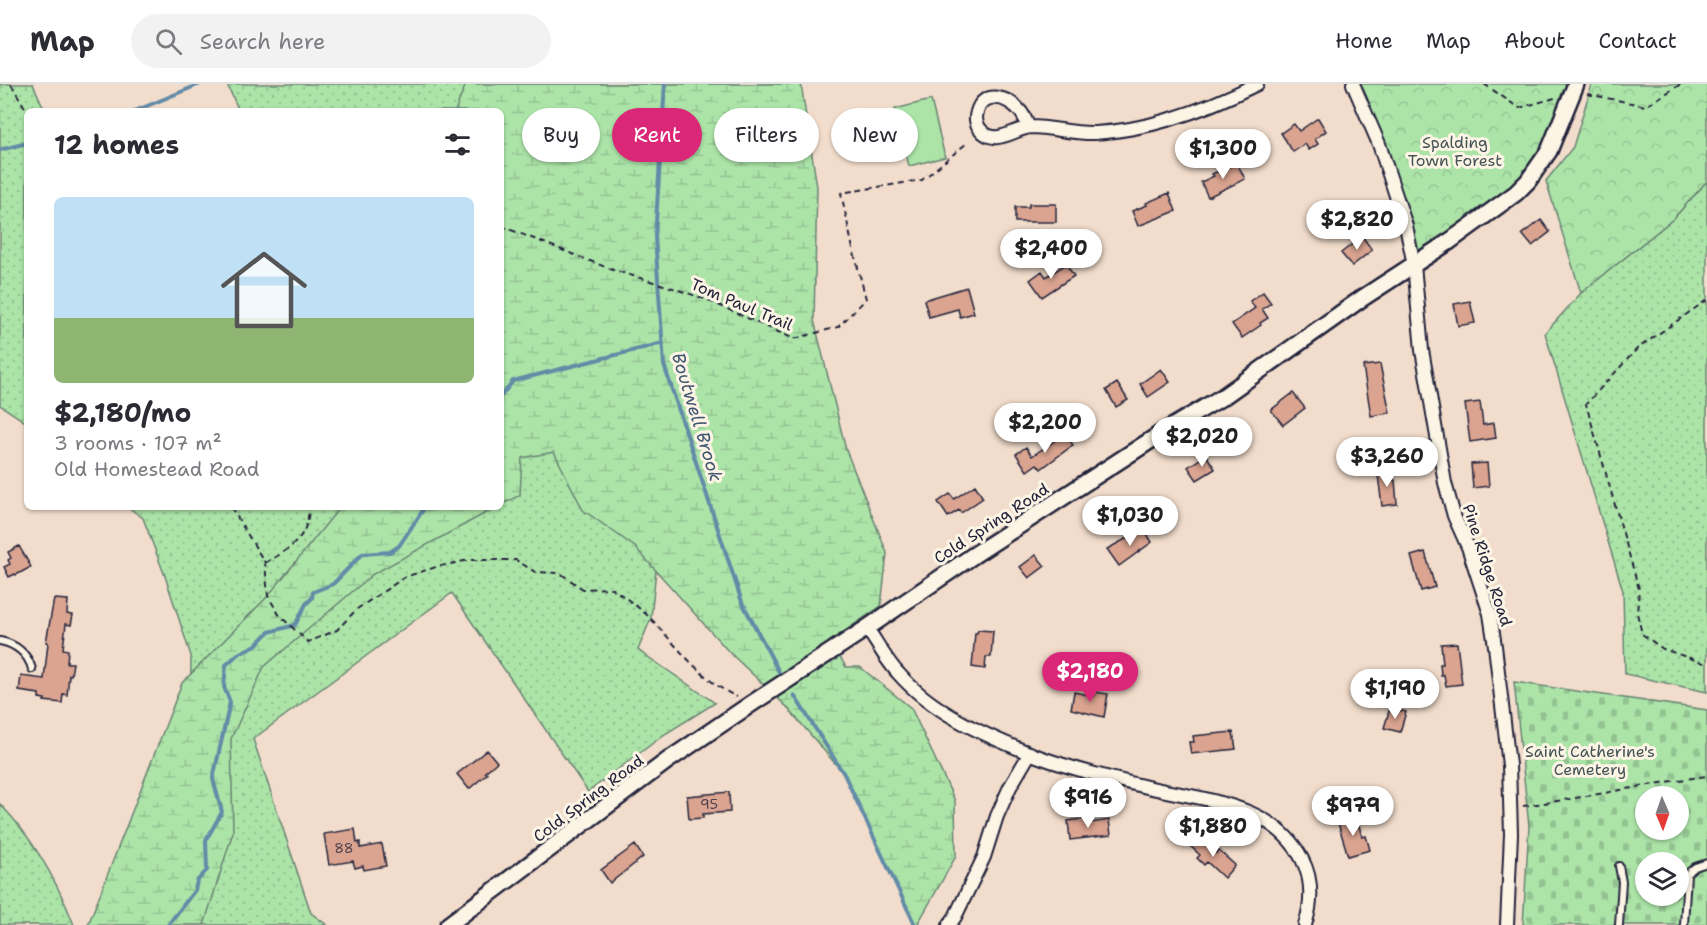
<!DOCTYPE html>
<html lang="en">
<head>
<meta charset="utf-8">
<style>
	:root { --surface:#fff; --page:#f2f2f3; --text:#2b2b33; --muted:#7c7c81; --line:#e1e1e2; --accent:#db2777 }
	body { margin:0; font-family:"Shantell Sans",sans-serif; background:var(--page); color:var(--text); height:100vh; display:flex; flex-direction:column; font-size:22px; white-space:nowrap }
	* { box-sizing:border-box; margin:0 }
	p { font-size:20px; color:var(--muted) }
	.icon { flex:none; width:33px; height:33px; fill:none; stroke:currentColor; stroke-width:2; stroke-linecap:round; stroke-linejoin:round }
	.map { position:relative; flex:1; overflow:hidden }
	.panel { position:absolute; left:24px; top:24px; width:480px; height:402px; display:flex; flex-direction:column; background:var(--surface); border-radius:9px; box-shadow:0 2px 4px #0004 }
	.panel>* { flex:none }
	.hud { position:absolute; left:522px; top:24px; width:570px; height:54px; display:flex; gap:12px }
	.needle { width:39px; rotate:178deg }
	.fabs { position:absolute; left:1635px; top:702px; display:grid; gap:12px }
	.fabs a { display:grid; place-items:center; width:54px; height:54px; border-radius:50%; background:var(--surface); box-shadow:0 2px 4px #0004; font-size:30px }
	.price { position:absolute; translate:-50% -51px; padding:0 14px; border-radius:21px; background:#fff; color:#222; font-size:20px; line-height:39px; filter:drop-shadow(0 2px 3px #0008) }
	.price::after { content:''; position:absolute; left:50%; top:36px; width:18px; height:14px; margin-left:-9px; background:inherit; clip-path:polygon(0 0,100% 0,50% 100%) }
	.price.current { background:var(--accent); color:#fff }
	ul { padding:0; list-style:none }
	li { display:grid; align-content:center; gap:12px; height:318px; padding:0 30px }
	li+li { border-top:2px solid var(--line) }
	li span { display:grid; place-items:center; height:186px; border-radius:9px; color:#555 }
	li>.icon { margin-inline-start:auto }
	span .icon { width:108px; height:108px; fill:#fffc; stroke-width:1 }
	li b { font-size:26px }
	h2 { display:flex; justify-content:space-between; align-items:center; height:72px; padding:0 30px; font-size:26px }
	.pill { padding:0 21px; border-radius:27px; background:var(--surface); box-shadow:0 2px 4px #0004; font-size:21px; line-height:54px }
	.pill.current { background:var(--accent); color:#fff }
	header { display:flex; align-items:center; gap:36px; box-sizing:border-box; height:84px; padding:0 30px; background:var(--surface); border-bottom:2px solid var(--line) }
	header strong { font-size:28px }
	nav { display:flex; gap:33px; margin-inline-start:auto; font-size:21px }
	.search { width:420px; height:54px; background:var(--page); display:flex; align-items:center; gap:15px; box-sizing:border-box; padding:0 21px; border-radius:33px; color:var(--muted); font-size:22px }
	.map>svg:first-child { display:block }
</style>
</head>
<body>
<header>
<strong>Map</strong>
<div class="search"><svg class="icon" aria-label="search" viewBox="0 0 24 24"><circle cx="10" cy="10" r="6"/><path d="M15 15l6 6"/></svg>Search here</div>
<nav><a>Home</a><a>Map</a><a>About</a><a>Contact</a></nav>
</header>
<div class="map">
<svg width="1707" height="841" viewBox="0 0 1707 841">
	<defs>
		<pattern id="grass-dots" width="8" height="8" patternUnits="userSpaceOnUse" patternTransform="scale(1.5)"><rect width="8" height="8" fill="#ace4a8"/><path d="M2 2h.1M6 6h.1" fill="none" stroke="#94c392" stroke-width="1.8" stroke-linecap="round"/></pattern>
		<pattern id="forest-crowns" width="20" height="18" patternUnits="userSpaceOnUse" patternTransform="scale(1.5)"><rect width="20" height="18" fill="#ace4a8"/><path d="M2 6a3 3 0 1 1 6 0M12 15a3 3 0 1 1 6 0" fill="none" stroke="#94c392"/></pattern>
		<pattern id="wetland-marsh" width="20" height="14" patternUnits="userSpaceOnUse" patternTransform="scale(1.5)"><rect width="20" height="14" fill="#ace4a8"/><path d="M1 5h8M5 5V1M11 12h8M15 12V8" fill="none" stroke="#94c392"/></pattern>
		<pattern id="cemetery-stones" width="16" height="16" patternUnits="userSpaceOnUse" patternTransform="scale(1.5)"><rect width="16" height="16" fill="#ace4a8"/><path d="M2 7V4a2 2 0 0 1 4 0v3zM10 15v-3a2 2 0 0 1 4 0v3z" fill="#94c392"/></pattern>
	</defs>
	<rect width="100%" height="100%" fill="#f2ddcc"/>
	<filter id="ink" filterUnits="userSpaceOnUse"><feTurbulence type="fractalNoise" baseFrequency=".0167" numOctaves="2"/><feDisplacementMap in="SourceGraphic" scale="12" xChannelSelector="R" yChannelSelector="G"/><feConvolveMatrix kernelMatrix="1 2 1 2 8 2 1 2 1" color-interpolation-filters="sRGB"/></filter>
	<g filter="url(#ink)">
		<path fill="url(#grass-dots)" stroke="#678372" stroke-width="1.5" d="M0,0H33L45,27H27V339L0,321Z
			M227,0H785L663,418L651,534L638,566L715,619L665,650L588,708L452,509L253,655L311,829L327,841H115L188,812L191,572L165,492L143,434L128,423H501V27H239Z
			M1707,97V608L1625,590L1623,507L1545,249L1581,209L1673,135Z
			M0,720C33,754 57,797 74,841H0Z"/>
		<path fill="url(#forest-crowns)" stroke="#678372" stroke-width="1.5" d="M1353,0H1585L1549,67L1516,109L1414,181Z
			M1592,0H1707V97L1673,135L1581,209L1546,97L1573,63Z"/>
		<path fill="url(#wetland-marsh)" stroke="#678372" stroke-width="1.5" d="M466,0H801L817,103L814,236L846,366L887,469L881,522L830,557L846,583H860L911,624L955,717L956,772L917,841H915L844,690L787,623L729,568L635,463L583,426L554,368L522,374L520,411L501,421V27H455Z
			M340,423H497L373,490L264,583L231,655L233,748L204,841H88L182,599L268,512Z"/>
		<path fill="url(#cemetery-stones)" stroke="#678372" stroke-width="1.5" fill-rule="evenodd" d="M1514,598L1707,626V841H1523L1529,742ZM1646,712H1678V746H1646ZM1646,778H1678V812H1646Z"/>
		<path fill="#ace4a8" stroke="#678372" stroke-width="1.5" d="M931,16L945,73L909,82L895,25Z"/>
		<g fill="none" stroke-linecap="round" stroke-linejoin="round">
			<path stroke="#638ba7" stroke-width="4" d="M665,0L655,153L664,281L742,518L779,588
				M135,27L200,0
				M0,66L27,59
				M501,312L513,297L663,259
				M794,611L844,690L915,841
				M168,841L195,806L197,797L207,786L206,756L222,728L213,695L230,618L224,603L226,581L238,570L256,561L269,548L295,541L306,520L312,514L313,508L333,500L362,470L390,468L399,462L425,423"/>
		</g>
		<path fill="#daa490" stroke="#22223b" stroke-width="1.5" d="M1318,34L1326,47L1315,55L1318,60L1309,66L1305,60L1293,68L1281,49L1294,40L1299,47Z
			M1237,79L1245,95L1208,113L1201,98L1214,92L1212,90Z
			M1169,109L1176,127L1138,142L1132,127L1147,121L1146,119Z
			M1029,120H1056V138H1015V123H1029Z
			M1541,136L1550,148L1532,162L1522,150Z
			M1362,152L1372,166L1352,182L1341,169Z
			M1066,180L1074,192L1042,213L1030,196L1042,187L1046,193Z
			M967,203L974,229L960,233L958,225L929,233L924,216Z
			M1263,208L1271,219L1262,225L1268,234L1260,239L1261,241L1242,254L1232,240L1255,224L1250,217Z
			M1470,217L1475,239L1458,242L1454,220Z
			M1380,280L1390,329L1371,332L1363,282Z
			M1161,285L1170,298L1148,313L1140,300Z
			M1117,299L1128,316L1116,323L1106,306Z
			M1293,309L1305,324L1283,341L1271,326Z
			M1480,318L1483,341L1494,339L1496,354L1470,358L1465,320Z
			M1065,350L1073,361L1041,385L1037,380L1027,387L1016,370L1026,363L1032,372Z
			M1206,371L1215,385L1197,396L1188,383Z
			M1487,379L1489,402L1473,404L1471,380Z
			M1387,382L1388,397L1395,396L1397,420L1382,422L1377,383Z
			M975,401L983,414L961,429L959,426L948,433L938,418L950,410L954,415Z
			M1144,445L1152,458L1119,482L1107,465Z
			M19,462L31,483L16,491L15,490L9,493L4,483L10,480L8,476L11,474L8,468Z
			M1425,468L1435,503L1421,507L1411,472Z
			M1036,471L1045,482L1029,494L1020,483Z
			M54,515L68,516L67,530L73,531L71,541L66,540L63,565L68,566L67,579H73L71,591H69L67,611L63,610L62,619L44,617L45,615L39,614V610L19,607L21,592L44,595L48,559L46,558Z
			M978,546L993,547L991,573H986L985,585L972,583L975,549H977Z
			M1457,559L1462,600L1446,602L1444,591H1441L1440,580H1443L1441,560Z
			M1074,608L1094,612L1095,608L1108,610L1104,633L1071,625Z
			M1390,624L1406,628L1400,648L1384,644Z
			M1233,648L1236,665L1191,670L1189,658H1194L1193,652Z
			M487,666L497,678L485,688L487,690L469,705L457,690Z
			M729,708L730,728L703,730V734L689,735L687,712Z
			M1089,734L1090,739L1109,736L1111,751L1070,756L1068,737Z
			M1357,734L1362,753L1366,752L1370,766L1348,772L1338,739Z
			M355,745L357,759L360,758V764L382,760L386,782L364,786L363,782L355,784L353,777L329,781L324,750Z
			M1198,753L1216,769L1218,766L1235,781L1224,794L1207,778L1204,781L1197,774L1200,771L1190,762Z
			M635,761L643,773L610,799L601,786Z"/>
		<g fill="none" stroke-linecap="round" stroke-linejoin="round">
			<defs>
				<path id="service" d="M0,557C16,560 28,570 32,585
					M1619,841L1622,798L1619,782
					M1684,841L1687,790L1695,783L1707,779"/>
				<path id="minor" d="M1353,0L1379,60L1406,142L1414,181L1422,266L1445,399L1454,432L1468,463L1490,530L1495,562L1509,681L1511,750L1507,841
					M1029,43C1026,38 1024,31 1020,27C1009,13 983,5 977,28C975,34 976,40 980,45C995,64 1015,44 1031,43C1052,43 1073,50 1095,49C1151,46 1207,25 1257,0
					M867,544C877,559 886,576 898,589C932,628 982,650 1029,669C1067,684 1108,694 1147,703C1201,716 1274,719 1302,775C1313,796 1312,819 1305,841
					M949,841L955,833L984,773L997,732L1010,703L1030,669"/>
				<path id="tertiary" d="M448,841L667,677L751,620L867,544L974,471L1165,347L1224,312L1361,215L1450,157L1516,109L1528,97L1549,67L1576,0"/>
			</defs>
			<use href="#service" stroke="#22223b" stroke-width="10"/>
			<use href="#minor" stroke="#22223b" stroke-width="16"/>
			<use href="#tertiary" stroke="#22223b" stroke-width="20"/>
			<path stroke="#22223b" stroke-width="2" stroke-dasharray="6 4.5" stroke-linecap="butt" d="M11,0L27,27
				M1484,0L1519,24L1555,14
				M1587,10L1646,22L1681,0
				M501,142L613,186L667,202L705,215L794,255L838,243L866,215L853,165L841,109L922,96L967,59
				M1707,216L1637,265L1586,320L1639,505L1637,529L1642,550L1663,565L1707,580
				M231,423L265,479L268,512L280,532L308,558L337,546L357,525L405,493L436,483L469,476H516L535,488L560,489L583,505L612,504C625,514 641,524 652,536C678,563 702,597 737,613
				M265,479C291,464 308,455 309,423
				M1523,722C1585,714 1646,700 1707,692"/>
			<use href="#service" stroke="#fcf5e5" stroke-width="6"/>
			<use href="#minor" stroke="#fcf5e5" stroke-width="12"/>
			<use href="#tertiary" stroke="#fcf5e5" stroke-width="15"/>
		</g>
	</g>
	<g text-anchor="middle" stroke-width="6" stroke-linejoin="round" paint-order="stroke">
		<g font-size="14" fill="#504250">
			<text x="709" y="725">95</text>
			<text x="344" y="769">88</text>
		</g>
		<g font-size="16" fill="#445256" stroke="#fcf5e5">
			<text x="1455" y="64">Spalding<tspan x="1455" dy="18">Town Forest</tspan></text>
			<text x="1590" y="673">Saint Catherine's<tspan x="1590" dy="18">Cemetery</tspan></text>
		</g>
		<g font-size="16" fill="#22223b" stroke="#fcf5e5">
			<text transform="translate(742 220) rotate(23)" y="6">Tom Paul Trail</text>
			<text transform="translate(991 439) rotate(-33)" y="6">Cold Spring Road</text>
			<text transform="translate(1488 481) rotate(72)" y="6">Pine Ridge Road</text>
			<text transform="translate(588 714) rotate(-37)" y="6">Cold Spring Road</text>
		</g>
		<g font-size="18" font-style="italic" fill="#425771" stroke="#fcf5e5">
			<text transform="translate(697 333) rotate(73)" y="6">Boutwell Brook</text>
		</g>
	</g>
</svg>
<div class="fabs">
<a><svg class="needle" viewBox="-14 -14 28 28"><path d="M0-13l5 13h-10z" fill="#e53935"/><path d="M0 13l5-13h-10z" fill="#7c7c81"/></svg></a>
<a><svg class="icon" aria-label="layers" viewBox="0 0 24 24"><path d="M12 4l9 5-9 5-9-5zM3 14l9 5 9-5"/></svg></a>
</div>
<b class="price" style="left:1223px;top:96px">$1,300</b>
<b class="price" style="left:1357px;top:167px">$2,820</b>
<b class="price" style="left:1051px;top:196px">$2,400</b>
<b class="price" style="left:1045px;top:370px">$2,200</b>
<b class="price" style="left:1202px;top:384px">$2,020</b>
<b class="price" style="left:1387px;top:404px">$3,260</b>
<b class="price" style="left:1130px;top:463px">$1,030</b>
<b class="price current" style="left:1090px;top:619px">$2,180</b>
<b class="price" style="left:1395px;top:636px">$1,190</b>
<b class="price" style="left:1088px;top:745px">$916</b>
<b class="price" style="left:1353px;top:753px">$979</b>
<b class="price" style="left:1213px;top:774px">$1,880</b>
<div class="hud">
<a class="pill">Buy</a>
<a class="pill current">Rent</a>
<a class="pill">Filters</a>
<a class="pill">New</a>
</div>
<section class="panel">
<h2>12 homes<svg class="icon" aria-label="filters" viewBox="0 0 24 24"><path d="M4 7h16M4 17h16"/><circle cx="9" cy="7" r="2"/><circle cx="15" cy="17" r="2"/></svg></h2>
<ul>
<li><span style="background:linear-gradient(#bfe0f5 65%,#8fb573 0)"><svg class="icon" aria-label="home" viewBox="0 0 24 24"><path d="M3 11l9-7 9 7M6 9v11h12V9"/></svg></span><div><b>$2,180/mo</b><p>3 rooms · 107 m²</p><p>Old Homestead Road</p></div></li>
</ul>
</section>
</div>
</body>
</html>
